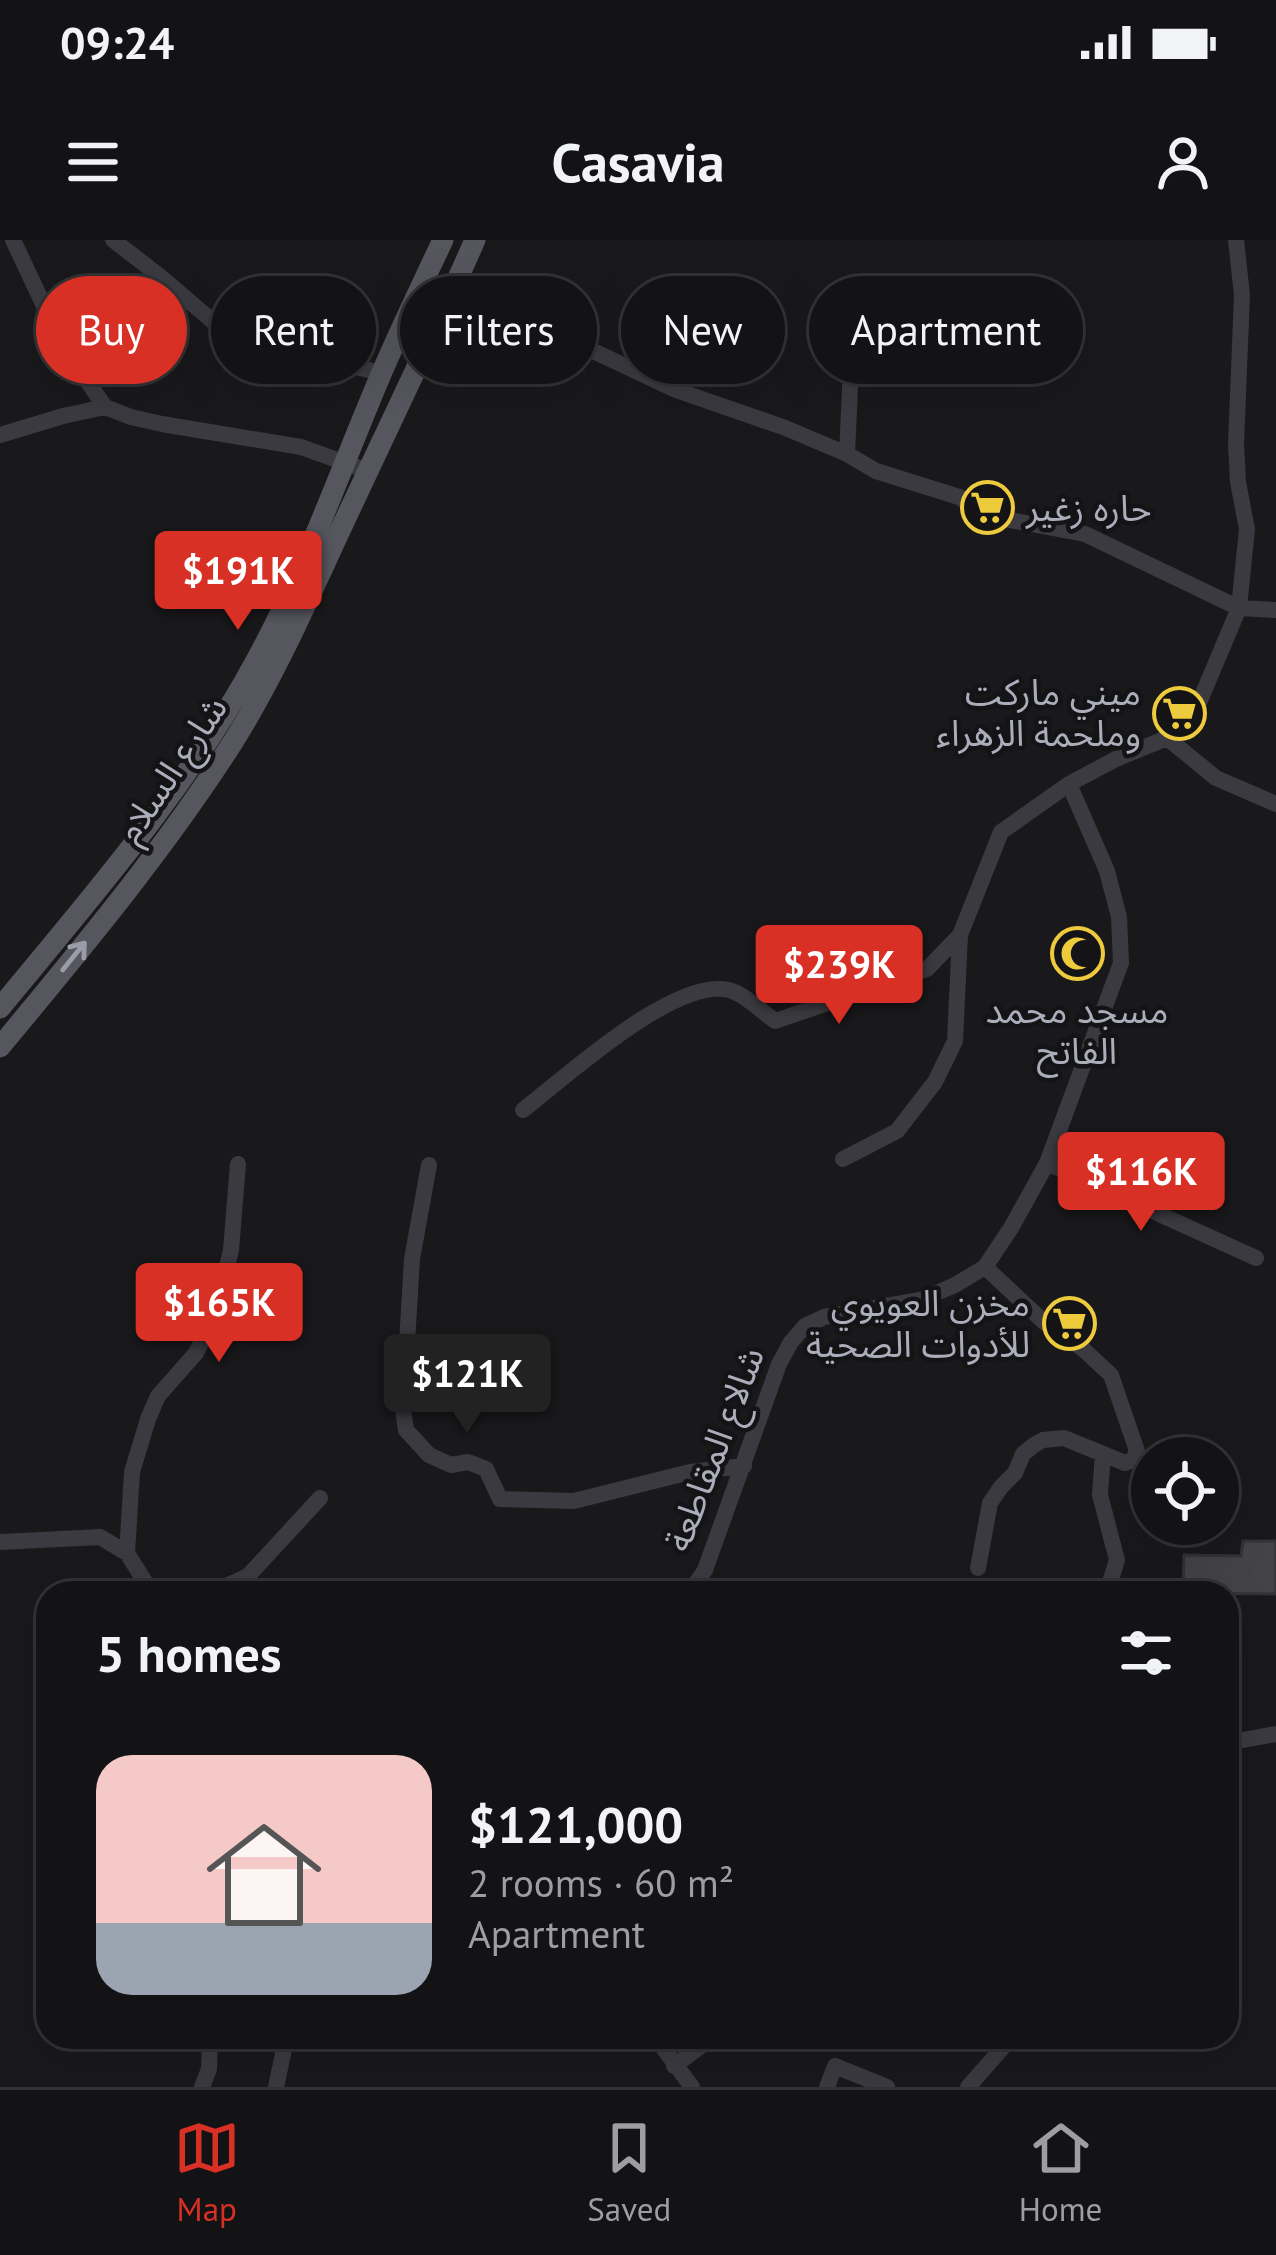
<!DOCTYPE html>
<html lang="en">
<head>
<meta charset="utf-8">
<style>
	:root { --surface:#131214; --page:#202022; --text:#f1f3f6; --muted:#9d9ea0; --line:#323234; --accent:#d93025 }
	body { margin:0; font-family:"PT Sans","Noto Sans Arabic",sans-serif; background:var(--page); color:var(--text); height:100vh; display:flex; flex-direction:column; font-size:45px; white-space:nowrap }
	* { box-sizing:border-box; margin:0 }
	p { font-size:39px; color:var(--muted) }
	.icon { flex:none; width:66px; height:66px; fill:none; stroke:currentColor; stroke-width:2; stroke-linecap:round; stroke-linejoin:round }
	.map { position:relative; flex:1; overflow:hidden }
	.drawer { position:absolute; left:36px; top:1341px; width:1203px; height:468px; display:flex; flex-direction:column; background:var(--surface); border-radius:36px; box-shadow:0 12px 48px #0002,0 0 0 3px var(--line) }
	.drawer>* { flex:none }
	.banner { position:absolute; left:36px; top:36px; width:1206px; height:108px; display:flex; gap:24px }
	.fabs { position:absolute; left:1131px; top:1197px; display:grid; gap:24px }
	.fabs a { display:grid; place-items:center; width:108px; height:108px; border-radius:50%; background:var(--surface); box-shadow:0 12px 48px #0002,0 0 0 3px var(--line); font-size:60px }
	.price { position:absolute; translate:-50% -102px; padding:0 27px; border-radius:12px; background:var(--accent); color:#fff; font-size:39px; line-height:78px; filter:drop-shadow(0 3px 6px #0008) }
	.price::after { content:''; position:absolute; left:50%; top:72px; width:36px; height:27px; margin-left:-18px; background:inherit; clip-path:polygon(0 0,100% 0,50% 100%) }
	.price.on { background:#222; color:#fff }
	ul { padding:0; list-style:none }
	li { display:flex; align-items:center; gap:36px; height:300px; padding:0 60px }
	li span { display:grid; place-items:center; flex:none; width:336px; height:240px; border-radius:36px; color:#555 }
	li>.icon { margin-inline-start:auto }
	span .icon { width:144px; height:144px; fill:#fffc; stroke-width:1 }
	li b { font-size:51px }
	h2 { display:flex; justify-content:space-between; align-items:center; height:144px; padding:0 60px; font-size:51px }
	.pill { padding:0 42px; border-radius:54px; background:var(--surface); box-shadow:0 12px 48px #0002,0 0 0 3px var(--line); font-size:42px; line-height:108px }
	.pill.on { background:var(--accent); color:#fff }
	.status { display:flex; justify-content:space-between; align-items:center; height:84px; padding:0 60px; background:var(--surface); direction:ltr }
	.status svg { height:33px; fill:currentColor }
	header { display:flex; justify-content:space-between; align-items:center; height:156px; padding:0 60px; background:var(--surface); font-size:54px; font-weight:800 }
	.dock { display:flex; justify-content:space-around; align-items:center; height:168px; border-top:3px solid var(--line); background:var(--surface); font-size:33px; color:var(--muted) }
	.dock a { display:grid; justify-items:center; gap:6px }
	.dock .on { color:var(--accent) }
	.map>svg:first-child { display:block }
</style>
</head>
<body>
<div class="status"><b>09:24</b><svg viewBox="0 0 49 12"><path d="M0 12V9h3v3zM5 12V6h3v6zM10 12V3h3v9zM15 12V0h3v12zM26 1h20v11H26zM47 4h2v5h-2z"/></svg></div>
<header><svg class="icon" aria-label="menu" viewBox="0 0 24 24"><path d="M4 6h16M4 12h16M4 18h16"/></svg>Casavia<svg class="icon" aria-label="person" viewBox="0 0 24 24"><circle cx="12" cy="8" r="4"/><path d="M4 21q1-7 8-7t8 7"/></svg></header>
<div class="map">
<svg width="1276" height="1847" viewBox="0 0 1276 1847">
	<rect width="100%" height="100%" fill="#19181b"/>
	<path fill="#434348" stroke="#333337" stroke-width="3" d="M1243,1301H1276V1354L1183,1353L1184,1315L1241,1316Z"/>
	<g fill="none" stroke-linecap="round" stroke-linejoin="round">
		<path stroke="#3a3a40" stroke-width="16" d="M13,0L61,102L105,167L131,177L162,184L301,207L368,231
			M113,0L161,37L231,97L381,133
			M459,38L574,102L676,150L783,187L847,214L876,231L959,257L988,276L1085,294L1239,368L1276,370
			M0,195L63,176L105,167
			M847,214L851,126
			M1167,498L1216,538L1276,564
			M523,870C566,837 674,737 729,750C745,754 762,772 775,781L927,729L960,695L1001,592L1069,544L1116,519L1167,498L1199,463L1239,368L1247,289L1238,242L1236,204L1242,55L1236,0
			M843,919L897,891L935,842L955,801L960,695
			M1047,923L1256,1018
			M429,925L412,1019L403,1170L406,1190L429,1215L451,1225L468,1222L486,1229L500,1259L574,1261L690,1232L744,1226
			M1103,1214L1100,1255L1117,1320L1107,1352
			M0,1302L100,1297L127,1313L152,1353
			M127,1313L132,1232L148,1179L158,1156L196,1113L216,1073L231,1010L238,924
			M978,1328L990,1263L1001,1247L1015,1233L1023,1214L1034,1205L1043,1200L1064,1198L1125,1223L1133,1220L1137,1211L1111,1135L1083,1109L1044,1082L985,1027
			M211,1353L248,1336L320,1258
			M689,1353L705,1330L779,1124L791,1102L805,1086L824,1077L920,1060L955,1045L985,1027L1011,988L1047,923L1121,723L1119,677L1107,631L1069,544
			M1227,1503L1276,1494
			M655,1797L692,1847
			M674,1826L713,1797
			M202,1847L209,1829L210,1797
			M276,1847L286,1800L290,1797
			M827,1847L835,1826L887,1847
			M968,1847L1012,1797"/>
		<path stroke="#56565e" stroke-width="21" d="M0,768C93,655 189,546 258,417C308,324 341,228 382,132C401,88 422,44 443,0
			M0,807C82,708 164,610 233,502C280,427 314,345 352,265C393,177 436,89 475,0"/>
	</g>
	<defs><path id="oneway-shaft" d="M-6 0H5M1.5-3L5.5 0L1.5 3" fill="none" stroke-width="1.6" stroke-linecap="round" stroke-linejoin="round" transform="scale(3)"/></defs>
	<use stroke="#9a9ca8" href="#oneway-shaft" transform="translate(74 716) rotate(-51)"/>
	<defs>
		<symbol id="supermarket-ring" viewBox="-11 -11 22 22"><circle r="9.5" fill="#141316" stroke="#eeca3d" stroke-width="1.5"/><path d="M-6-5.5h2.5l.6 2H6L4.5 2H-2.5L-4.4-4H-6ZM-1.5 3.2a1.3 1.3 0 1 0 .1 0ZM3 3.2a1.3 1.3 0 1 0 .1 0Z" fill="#eeca3d"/></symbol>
		<symbol id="mosque-ring" viewBox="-11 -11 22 22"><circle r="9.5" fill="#141316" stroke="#eeca3d" stroke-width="1.5"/><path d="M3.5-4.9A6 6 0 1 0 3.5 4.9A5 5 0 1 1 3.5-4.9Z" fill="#eeca3d"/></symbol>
	</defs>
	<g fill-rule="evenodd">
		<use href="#supermarket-ring" x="958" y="238" width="59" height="59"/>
		<use href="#supermarket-ring" x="1150" y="444" width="59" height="59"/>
		<use href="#mosque-ring" x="1048" y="684" width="59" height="59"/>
		<use href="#supermarket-ring" x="1040" y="1054" width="59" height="59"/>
	</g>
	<g text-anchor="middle" stroke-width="9" stroke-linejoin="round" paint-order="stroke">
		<g font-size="36" fill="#abaeba" stroke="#141316" text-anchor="end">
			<text x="1026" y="281" text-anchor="start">حاره زغير</text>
			<text x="1141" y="465">ميني ماركت<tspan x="1141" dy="41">وملحمة الزهراء</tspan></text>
			<text x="1077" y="783" text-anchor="middle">مسجد محمد<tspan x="1077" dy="41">الفاتح</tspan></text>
			<text x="1030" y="1076">مخزن العويوي<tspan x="1030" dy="41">للأدوات الصحية</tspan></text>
		</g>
		<g font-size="36" fill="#abaeba" stroke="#141316">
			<text transform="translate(171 529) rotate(-56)" y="13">شارع السلام</text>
			<text transform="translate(714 1209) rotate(-69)" y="13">شالاع المقاطعة</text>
		</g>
	</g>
</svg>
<div class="fabs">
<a><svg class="icon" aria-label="locate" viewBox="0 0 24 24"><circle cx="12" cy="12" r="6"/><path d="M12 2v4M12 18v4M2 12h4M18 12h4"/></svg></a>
</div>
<b class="price" style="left:238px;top:393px">$191K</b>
<b class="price" style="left:839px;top:787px">$239K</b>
<b class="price" style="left:1141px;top:994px">$116K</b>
<b class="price" style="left:219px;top:1125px">$165K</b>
<b class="price on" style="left:467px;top:1196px">$121K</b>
<div class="banner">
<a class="pill on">Buy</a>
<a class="pill">Rent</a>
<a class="pill">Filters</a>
<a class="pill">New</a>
<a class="pill">Apartment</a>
</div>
<section class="drawer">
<h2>5 homes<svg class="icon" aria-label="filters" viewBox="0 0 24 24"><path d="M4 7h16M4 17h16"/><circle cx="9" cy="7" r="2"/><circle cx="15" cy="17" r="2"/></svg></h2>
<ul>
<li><span style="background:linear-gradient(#f6c9c9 70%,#9aa5b1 0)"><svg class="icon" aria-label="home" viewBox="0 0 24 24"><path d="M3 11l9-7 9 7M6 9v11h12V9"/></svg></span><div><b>$121,000</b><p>2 rooms · 60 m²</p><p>Apartment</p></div></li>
</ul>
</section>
</div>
<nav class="dock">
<a class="on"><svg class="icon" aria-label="map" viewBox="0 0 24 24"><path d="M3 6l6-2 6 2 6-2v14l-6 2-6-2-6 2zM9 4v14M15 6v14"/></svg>Map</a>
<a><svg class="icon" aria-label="saved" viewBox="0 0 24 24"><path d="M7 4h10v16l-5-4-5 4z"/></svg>Saved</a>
<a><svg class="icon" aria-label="home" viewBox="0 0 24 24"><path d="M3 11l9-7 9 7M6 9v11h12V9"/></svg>Home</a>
</nav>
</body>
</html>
